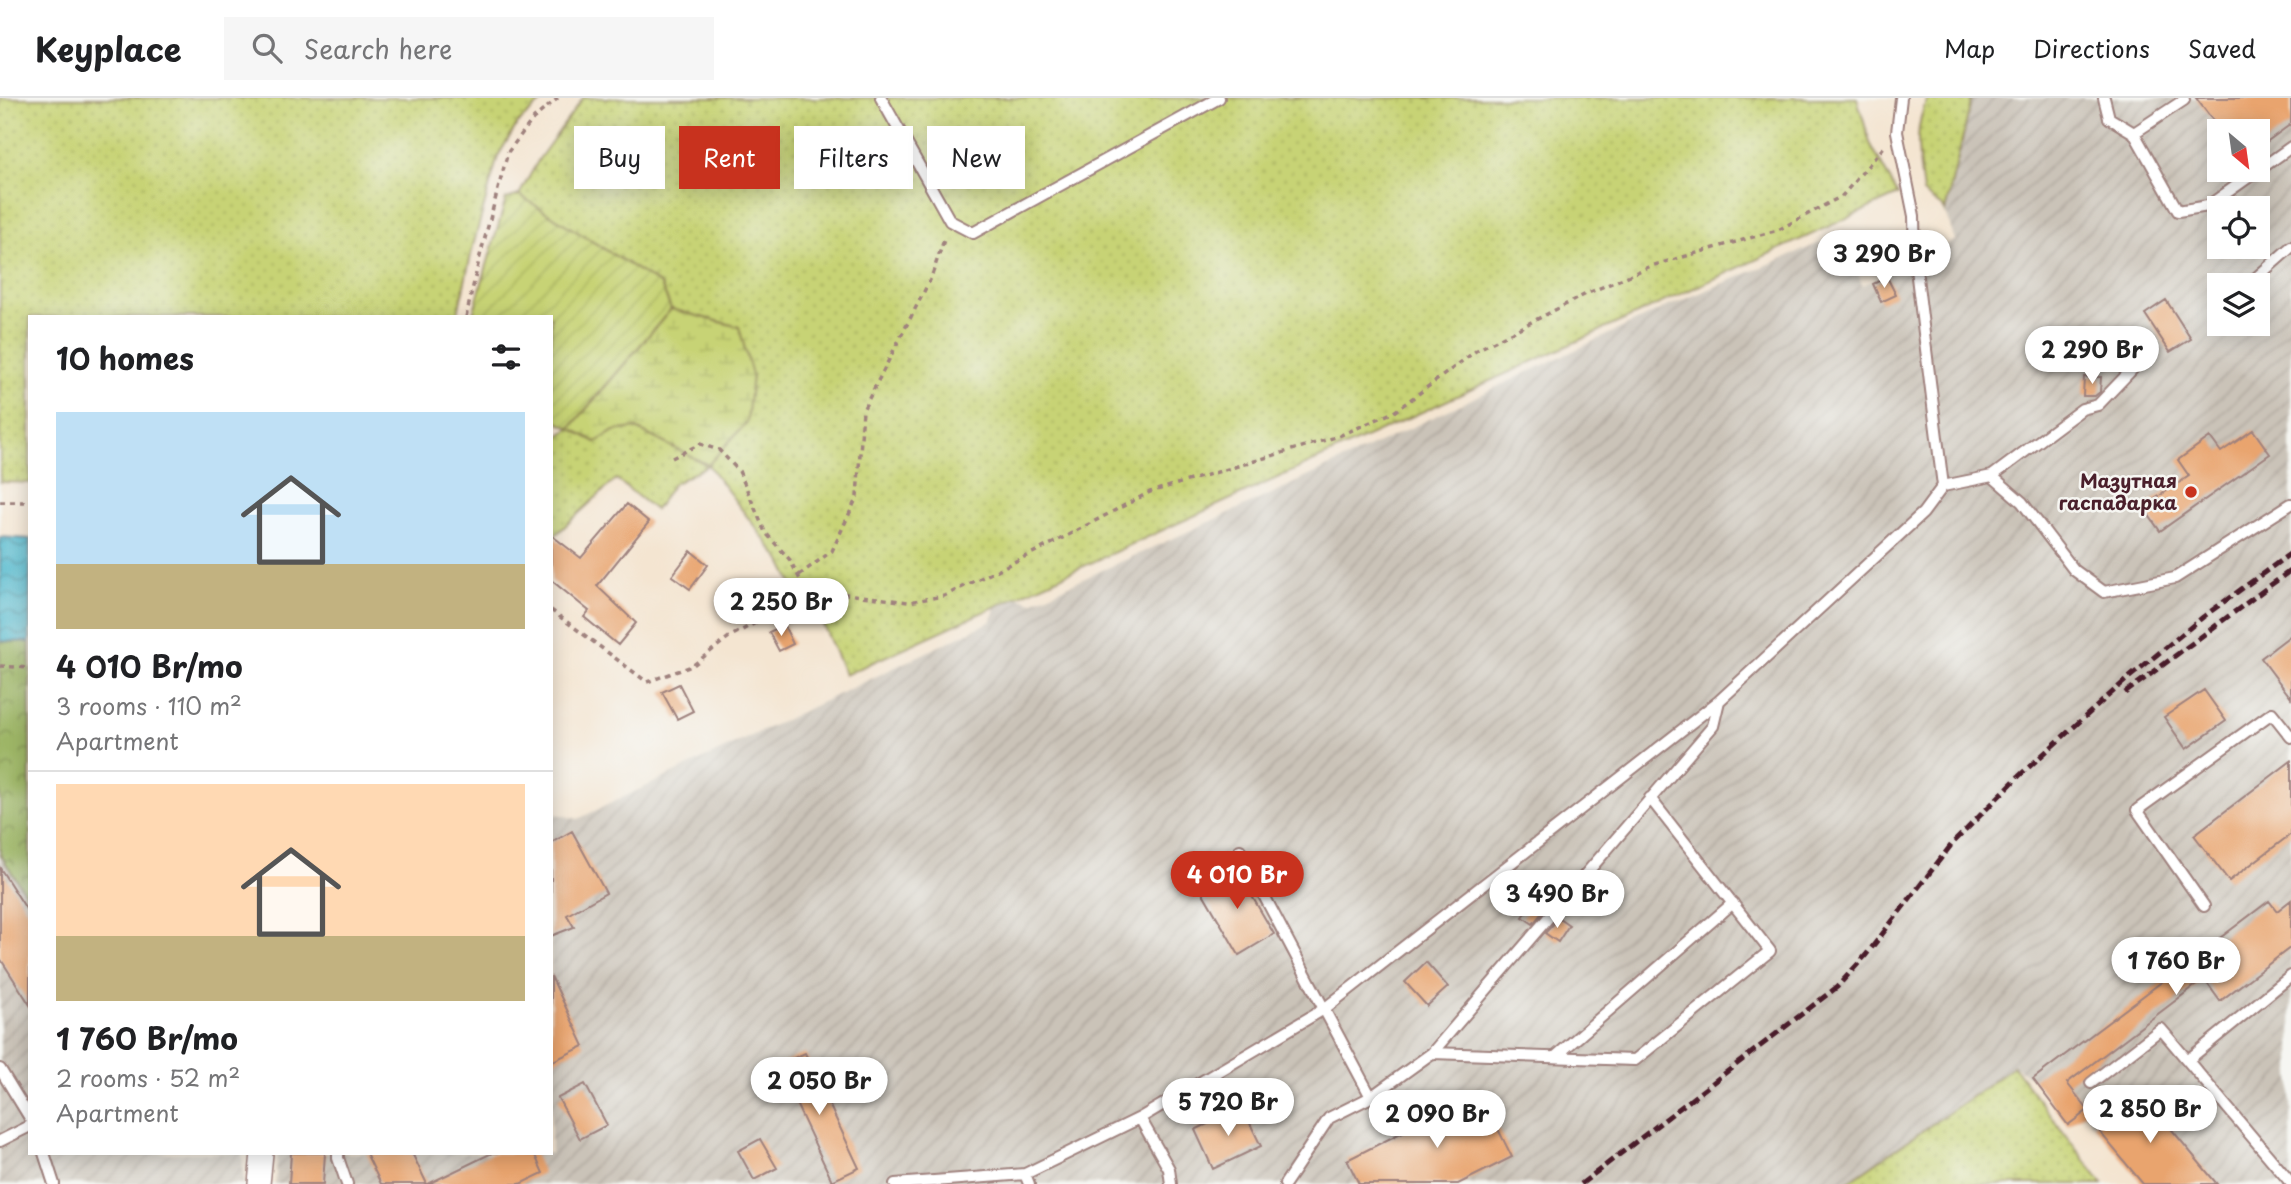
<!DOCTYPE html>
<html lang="en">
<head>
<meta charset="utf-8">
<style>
	:root { --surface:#fff; --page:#f6f6f6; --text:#202124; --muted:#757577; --line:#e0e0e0; --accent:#c8321e }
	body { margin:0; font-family:"Playpen Sans",sans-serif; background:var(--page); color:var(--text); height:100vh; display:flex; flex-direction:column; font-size:26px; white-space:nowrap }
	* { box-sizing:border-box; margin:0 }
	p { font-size:23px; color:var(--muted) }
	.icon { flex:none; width:38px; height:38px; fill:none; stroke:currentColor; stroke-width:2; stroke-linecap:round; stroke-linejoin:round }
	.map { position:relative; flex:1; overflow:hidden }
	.side { position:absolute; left:28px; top:217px; width:525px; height:840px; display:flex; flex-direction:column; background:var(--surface); border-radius:0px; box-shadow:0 4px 18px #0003 }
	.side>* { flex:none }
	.hud { position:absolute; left:574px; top:28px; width:665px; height:63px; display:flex; gap:14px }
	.needle { width:46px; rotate:151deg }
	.fabs { position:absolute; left:2207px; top:21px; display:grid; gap:14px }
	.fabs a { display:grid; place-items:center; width:63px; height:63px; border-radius:0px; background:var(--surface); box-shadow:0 4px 18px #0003; font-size:35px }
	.price { position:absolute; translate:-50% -60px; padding:0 16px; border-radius:24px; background:#fff; color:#222; font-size:23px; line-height:46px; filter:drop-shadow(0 2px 4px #0008) }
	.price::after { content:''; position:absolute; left:50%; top:42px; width:21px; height:16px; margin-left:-10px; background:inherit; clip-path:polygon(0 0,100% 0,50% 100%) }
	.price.selected { background:var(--accent); color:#fff }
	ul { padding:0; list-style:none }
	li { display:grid; align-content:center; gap:14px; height:371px; padding:0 28px }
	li+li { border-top:2px solid var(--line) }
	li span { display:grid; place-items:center; height:217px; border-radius:0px; color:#555 }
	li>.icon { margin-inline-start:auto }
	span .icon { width:126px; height:126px; fill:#fffc; stroke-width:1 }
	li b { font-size:30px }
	h2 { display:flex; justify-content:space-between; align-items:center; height:84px; padding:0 28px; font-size:30px }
	.pill { padding:0 24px; border-radius:0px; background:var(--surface); box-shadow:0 4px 18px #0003; font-size:24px; line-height:63px }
	.pill.selected { background:var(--accent); color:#fff }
	header { display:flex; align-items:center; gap:42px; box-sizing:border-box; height:98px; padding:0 35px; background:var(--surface); border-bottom:2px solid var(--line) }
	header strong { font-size:33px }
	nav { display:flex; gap:38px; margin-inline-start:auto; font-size:24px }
	.search { width:490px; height:63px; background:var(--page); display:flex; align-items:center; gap:18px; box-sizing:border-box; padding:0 24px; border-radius:0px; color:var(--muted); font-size:26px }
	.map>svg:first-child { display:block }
</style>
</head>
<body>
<header>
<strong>Keyplace</strong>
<div class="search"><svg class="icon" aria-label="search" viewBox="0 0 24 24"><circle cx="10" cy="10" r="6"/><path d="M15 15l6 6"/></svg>Search here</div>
<nav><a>Map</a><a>Directions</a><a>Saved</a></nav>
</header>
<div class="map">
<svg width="2291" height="1086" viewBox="0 0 2291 1086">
	<defs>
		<pattern id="industrial-furrows" width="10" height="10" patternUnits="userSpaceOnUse" patternTransform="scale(1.75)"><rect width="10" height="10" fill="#cac3b8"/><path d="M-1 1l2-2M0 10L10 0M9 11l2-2" fill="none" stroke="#afa79e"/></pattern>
		<pattern id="grass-dots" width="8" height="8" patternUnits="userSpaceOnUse" patternTransform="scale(1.75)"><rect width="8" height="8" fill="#c7d374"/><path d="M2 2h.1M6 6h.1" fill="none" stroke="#acb565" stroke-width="1.8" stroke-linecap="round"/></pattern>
		<pattern id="forest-crowns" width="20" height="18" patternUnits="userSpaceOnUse" patternTransform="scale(1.75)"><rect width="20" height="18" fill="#9db566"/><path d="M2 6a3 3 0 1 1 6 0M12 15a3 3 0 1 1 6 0" fill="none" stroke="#829354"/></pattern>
		<pattern id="wetland-marsh" width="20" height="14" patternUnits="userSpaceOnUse" patternTransform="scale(1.75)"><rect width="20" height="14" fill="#c7d374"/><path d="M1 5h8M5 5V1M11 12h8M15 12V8" fill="none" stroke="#acb565"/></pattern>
		<pattern id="garden-furrows" width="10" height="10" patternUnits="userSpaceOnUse" patternTransform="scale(1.75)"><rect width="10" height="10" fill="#c7d374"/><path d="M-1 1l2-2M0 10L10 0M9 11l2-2" fill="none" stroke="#acb565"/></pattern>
		<pattern id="water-waves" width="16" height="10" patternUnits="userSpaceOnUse" patternTransform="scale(1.75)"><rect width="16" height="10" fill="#4fb8cd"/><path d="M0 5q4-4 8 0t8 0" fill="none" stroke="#4495a7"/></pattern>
	</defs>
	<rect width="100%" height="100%" fill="#f6f6f2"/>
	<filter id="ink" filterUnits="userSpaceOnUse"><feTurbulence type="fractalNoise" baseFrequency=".0143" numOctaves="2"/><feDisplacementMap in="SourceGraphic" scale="14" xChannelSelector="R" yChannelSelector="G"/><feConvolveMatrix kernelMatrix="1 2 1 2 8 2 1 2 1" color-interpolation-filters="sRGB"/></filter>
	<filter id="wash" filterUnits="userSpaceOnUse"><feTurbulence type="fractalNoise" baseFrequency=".00686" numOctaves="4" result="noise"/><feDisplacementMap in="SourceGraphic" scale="28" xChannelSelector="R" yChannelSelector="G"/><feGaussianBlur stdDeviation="1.57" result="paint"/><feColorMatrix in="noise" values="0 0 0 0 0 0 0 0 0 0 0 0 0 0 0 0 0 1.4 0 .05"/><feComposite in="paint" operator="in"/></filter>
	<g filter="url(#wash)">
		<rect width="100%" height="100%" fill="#f4e5d1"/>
		<path fill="url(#industrial-furrows)" fill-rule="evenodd" d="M1970,0H2291V1086H2143L2084,1015L2068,1027L2033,981L2013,968L1892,1055L1845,1086H275L278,1055H551V715L578,721L992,523L995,509L1017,499L1032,504L1265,399L1664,210L1844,135L1862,187L1915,163L1955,142L1945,114ZM2219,33H2258V72H2219ZM2219,110H2258V149H2219ZM2219,187H2258V226H2219Z
			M0,756L30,803V1055H242L244,1086H0Z"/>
		<path fill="url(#grass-dots)" stroke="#887950" stroke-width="2" d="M0,0H546L518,25L498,58L473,148L457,219H30V385L0,384Z
			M583,0H1857L1870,45L1898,97L845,577L812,501L802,505L781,463L708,367L673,386L655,412L616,381L551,441V344L570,330L596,344L614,333L635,330L708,367L739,229L671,211L661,187L519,97L539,61Z
			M1928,0H1972L1945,114L1943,110L1923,95C1919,60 1912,32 1928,0Z
			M2013,968L2103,1086H1845L1980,993Z"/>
		<path fill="url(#forest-crowns)" stroke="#746a48" stroke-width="2" d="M0,543L30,544V803L0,756Z"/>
		<path fill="url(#wetland-marsh)" stroke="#887950" stroke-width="2" d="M671,211L739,229L752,277L747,324L708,367L635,330L614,333L596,344L570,330Z"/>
		<path fill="url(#garden-furrows)" stroke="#887950" stroke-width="2" d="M519,97L661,187L671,211L570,330L551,321V219H472L506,101Z"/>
		<path fill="url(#water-waves)" stroke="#4c6c7c" stroke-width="2" d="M0,439L30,441V544L0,543Z"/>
		<g id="blocks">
			<path fill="#e9a46e" d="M2196,0H2291V26L2258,50V33H2221Z
				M1887,179L1896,197L1881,204L1873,186Z
				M2166,202L2191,241L2170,254L2145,216Z
				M2084,279H2101L2100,294L2095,298H2083Z
				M2253,332L2270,356L2160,433L2143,409L2189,378L2178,362L2210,339L2221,354Z
				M627,406L649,424L597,488L636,525L618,547L584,519L589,513L551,482V437L581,460Z
				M691,453L708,467L690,491L672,478Z
				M784,527L793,546L779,553L769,534Z
				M2291,537V600L2261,560Z
				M679,586L693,613L677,621L662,594Z
				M2204,592L2226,623L2186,651L2164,619Z
				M2291,663V736L2229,783L2194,737Z
				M572,733L606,795L567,817L574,829L551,838V745Z
				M1235,769L1274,836L1239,857L1200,790Z
				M0,770L30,817V907L0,860Z
				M1535,802L1546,810L1533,826L1523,819Z
				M2291,802V849L2220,903L2204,881L2067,985L2088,1012L2068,1027L2033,981L2269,803L2277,813Z
				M1559,820L1569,827L1558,844L1545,835Z
				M1426,864L1448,889L1427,908L1405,884Z
				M551,878L584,948L551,964Z
				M805,955L859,1070L832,1083L778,967Z
				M585,986L607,1027L580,1041L558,1000Z
				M2138,991L2217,1086H2143L2094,1027Z
				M1480,995L1512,1059L1458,1086H1359L1347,1062Z
				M1242,1009L1261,1048L1213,1071L1195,1032Z
				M760,1041L777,1070L754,1082L738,1053Z
				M291,1055H325L323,1086H289Z
				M366,1055H412L427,1086H381Z
				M492,1055H534L543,1075L520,1086H428Z"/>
		</g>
	</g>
	<g filter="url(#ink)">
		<use href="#blocks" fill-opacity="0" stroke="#9f827e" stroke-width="2"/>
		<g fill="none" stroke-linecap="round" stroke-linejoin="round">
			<defs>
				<path id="lane" d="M881,0L950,123L973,135L1219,0
					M2104,0L2109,20L2134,35L2184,2
					M2134,35L2178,113L2208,108L2291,49
					M2248,187L2291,149
					M2214,218L2219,214
					M1992,378L2022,404L2074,472L2104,494L2175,480L2291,406
					M1943,388L1992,378L2082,311L2098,307L2143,260
					M2204,808L2137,712L2272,615L2291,639
					M1432,955L1635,962L1770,853L1650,700
					M1555,959L1733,805
					M2188,962L2291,878
					M0,971L30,1020
					M2091,985L2161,931L2291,1085
					M1371,999L1324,911L1719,603
					M1140,1020L1324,911L1240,752
					M0,1043L30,1028
					M44,1055L54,1086
					M338,1055V1060L347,1086
					M895,1086L1025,1076
					M1029,1086L1025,1076L1140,1020L1169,1071L1171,1086
					M1285,1086L1329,1020L1371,999L1432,955L1713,628L1719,603L1923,415L1943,388L1915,163L1914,118L1897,34L1901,0"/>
				<path id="street" d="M259,1086L262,1055"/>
			</defs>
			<use href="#lane" stroke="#9f827e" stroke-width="14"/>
			<use href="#street" stroke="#9f827e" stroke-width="24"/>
			<path stroke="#9f827e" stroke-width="3.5" stroke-dasharray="5 5" stroke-linecap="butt" d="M466,219L480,158L508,54L533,21L558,0
				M672,360L700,346L719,352L739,373L765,434L790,462L808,497
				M0,404H30
				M799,477L832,453L857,399L863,312L931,180L945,139
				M551,512L647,584L692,568L729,539L808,497L823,493L908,504L944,498L1053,445L1150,394L1339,338L1394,314L1477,252L1586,196L1651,168L1778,132L1842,98L1884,49
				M0,568L30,570"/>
			<use href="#lane" stroke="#fff" stroke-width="10"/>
			<use href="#street" stroke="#fff" stroke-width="21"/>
			<path stroke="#4a1f2b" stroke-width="5" stroke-dasharray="10 5" stroke-linecap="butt" d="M2125,595L2291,472
				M1581,1086L1837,889L1866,857L1952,746L2019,678L2126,582L2203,519L2291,455"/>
		</g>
	</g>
	<circle fill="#c8321e" stroke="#f6f6f2" stroke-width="2.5" cx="2191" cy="394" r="7"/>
	<g text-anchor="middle" stroke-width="5" stroke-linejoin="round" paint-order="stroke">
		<g font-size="19" font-weight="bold" fill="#4a1f2b" stroke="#f6f6f2" text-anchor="end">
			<text x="2177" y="390">Мазутная<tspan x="2177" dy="22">гаспадарка</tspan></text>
		</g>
	</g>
</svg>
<div class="fabs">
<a><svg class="needle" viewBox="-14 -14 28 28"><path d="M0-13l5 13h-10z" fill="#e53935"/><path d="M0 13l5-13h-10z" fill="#757577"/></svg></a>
<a><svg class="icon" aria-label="locate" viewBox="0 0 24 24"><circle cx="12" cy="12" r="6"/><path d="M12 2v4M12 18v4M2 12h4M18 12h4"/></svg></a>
<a><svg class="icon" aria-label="layers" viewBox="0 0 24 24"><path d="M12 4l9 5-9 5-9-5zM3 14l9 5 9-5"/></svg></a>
</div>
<b class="price" style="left:1884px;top:192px">3 290 Br</b>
<b class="price" style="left:2092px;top:288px">2 290 Br</b>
<b class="price" style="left:781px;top:540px">2 250 Br</b>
<b class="price selected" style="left:1237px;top:813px">4 010 Br</b>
<b class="price" style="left:1557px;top:832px">3 490 Br</b>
<b class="price" style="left:2176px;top:899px">1 760 Br</b>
<b class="price" style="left:819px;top:1019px">2 050 Br</b>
<b class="price" style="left:1228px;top:1040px">5 720 Br</b>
<b class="price" style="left:2150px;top:1047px">2 850 Br</b>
<b class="price" style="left:1437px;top:1052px">2 090 Br</b>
<div class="hud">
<a class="pill">Buy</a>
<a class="pill selected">Rent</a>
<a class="pill">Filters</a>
<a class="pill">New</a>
</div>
<section class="side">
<h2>10 homes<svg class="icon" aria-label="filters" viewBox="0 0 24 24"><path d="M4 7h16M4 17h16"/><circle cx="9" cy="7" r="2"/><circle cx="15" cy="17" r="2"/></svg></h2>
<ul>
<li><span style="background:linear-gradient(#bfe0f5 70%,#c2b280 0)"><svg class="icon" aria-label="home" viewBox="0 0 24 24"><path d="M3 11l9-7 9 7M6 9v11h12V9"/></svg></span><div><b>4 010 Br/mo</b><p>3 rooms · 110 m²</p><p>Apartment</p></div></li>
<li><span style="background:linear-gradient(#ffd9b3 70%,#c2b280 0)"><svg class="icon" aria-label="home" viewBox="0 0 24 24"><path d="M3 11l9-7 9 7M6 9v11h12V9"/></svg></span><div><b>1 760 Br/mo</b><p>2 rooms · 52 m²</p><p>Apartment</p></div></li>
</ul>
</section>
</div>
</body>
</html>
